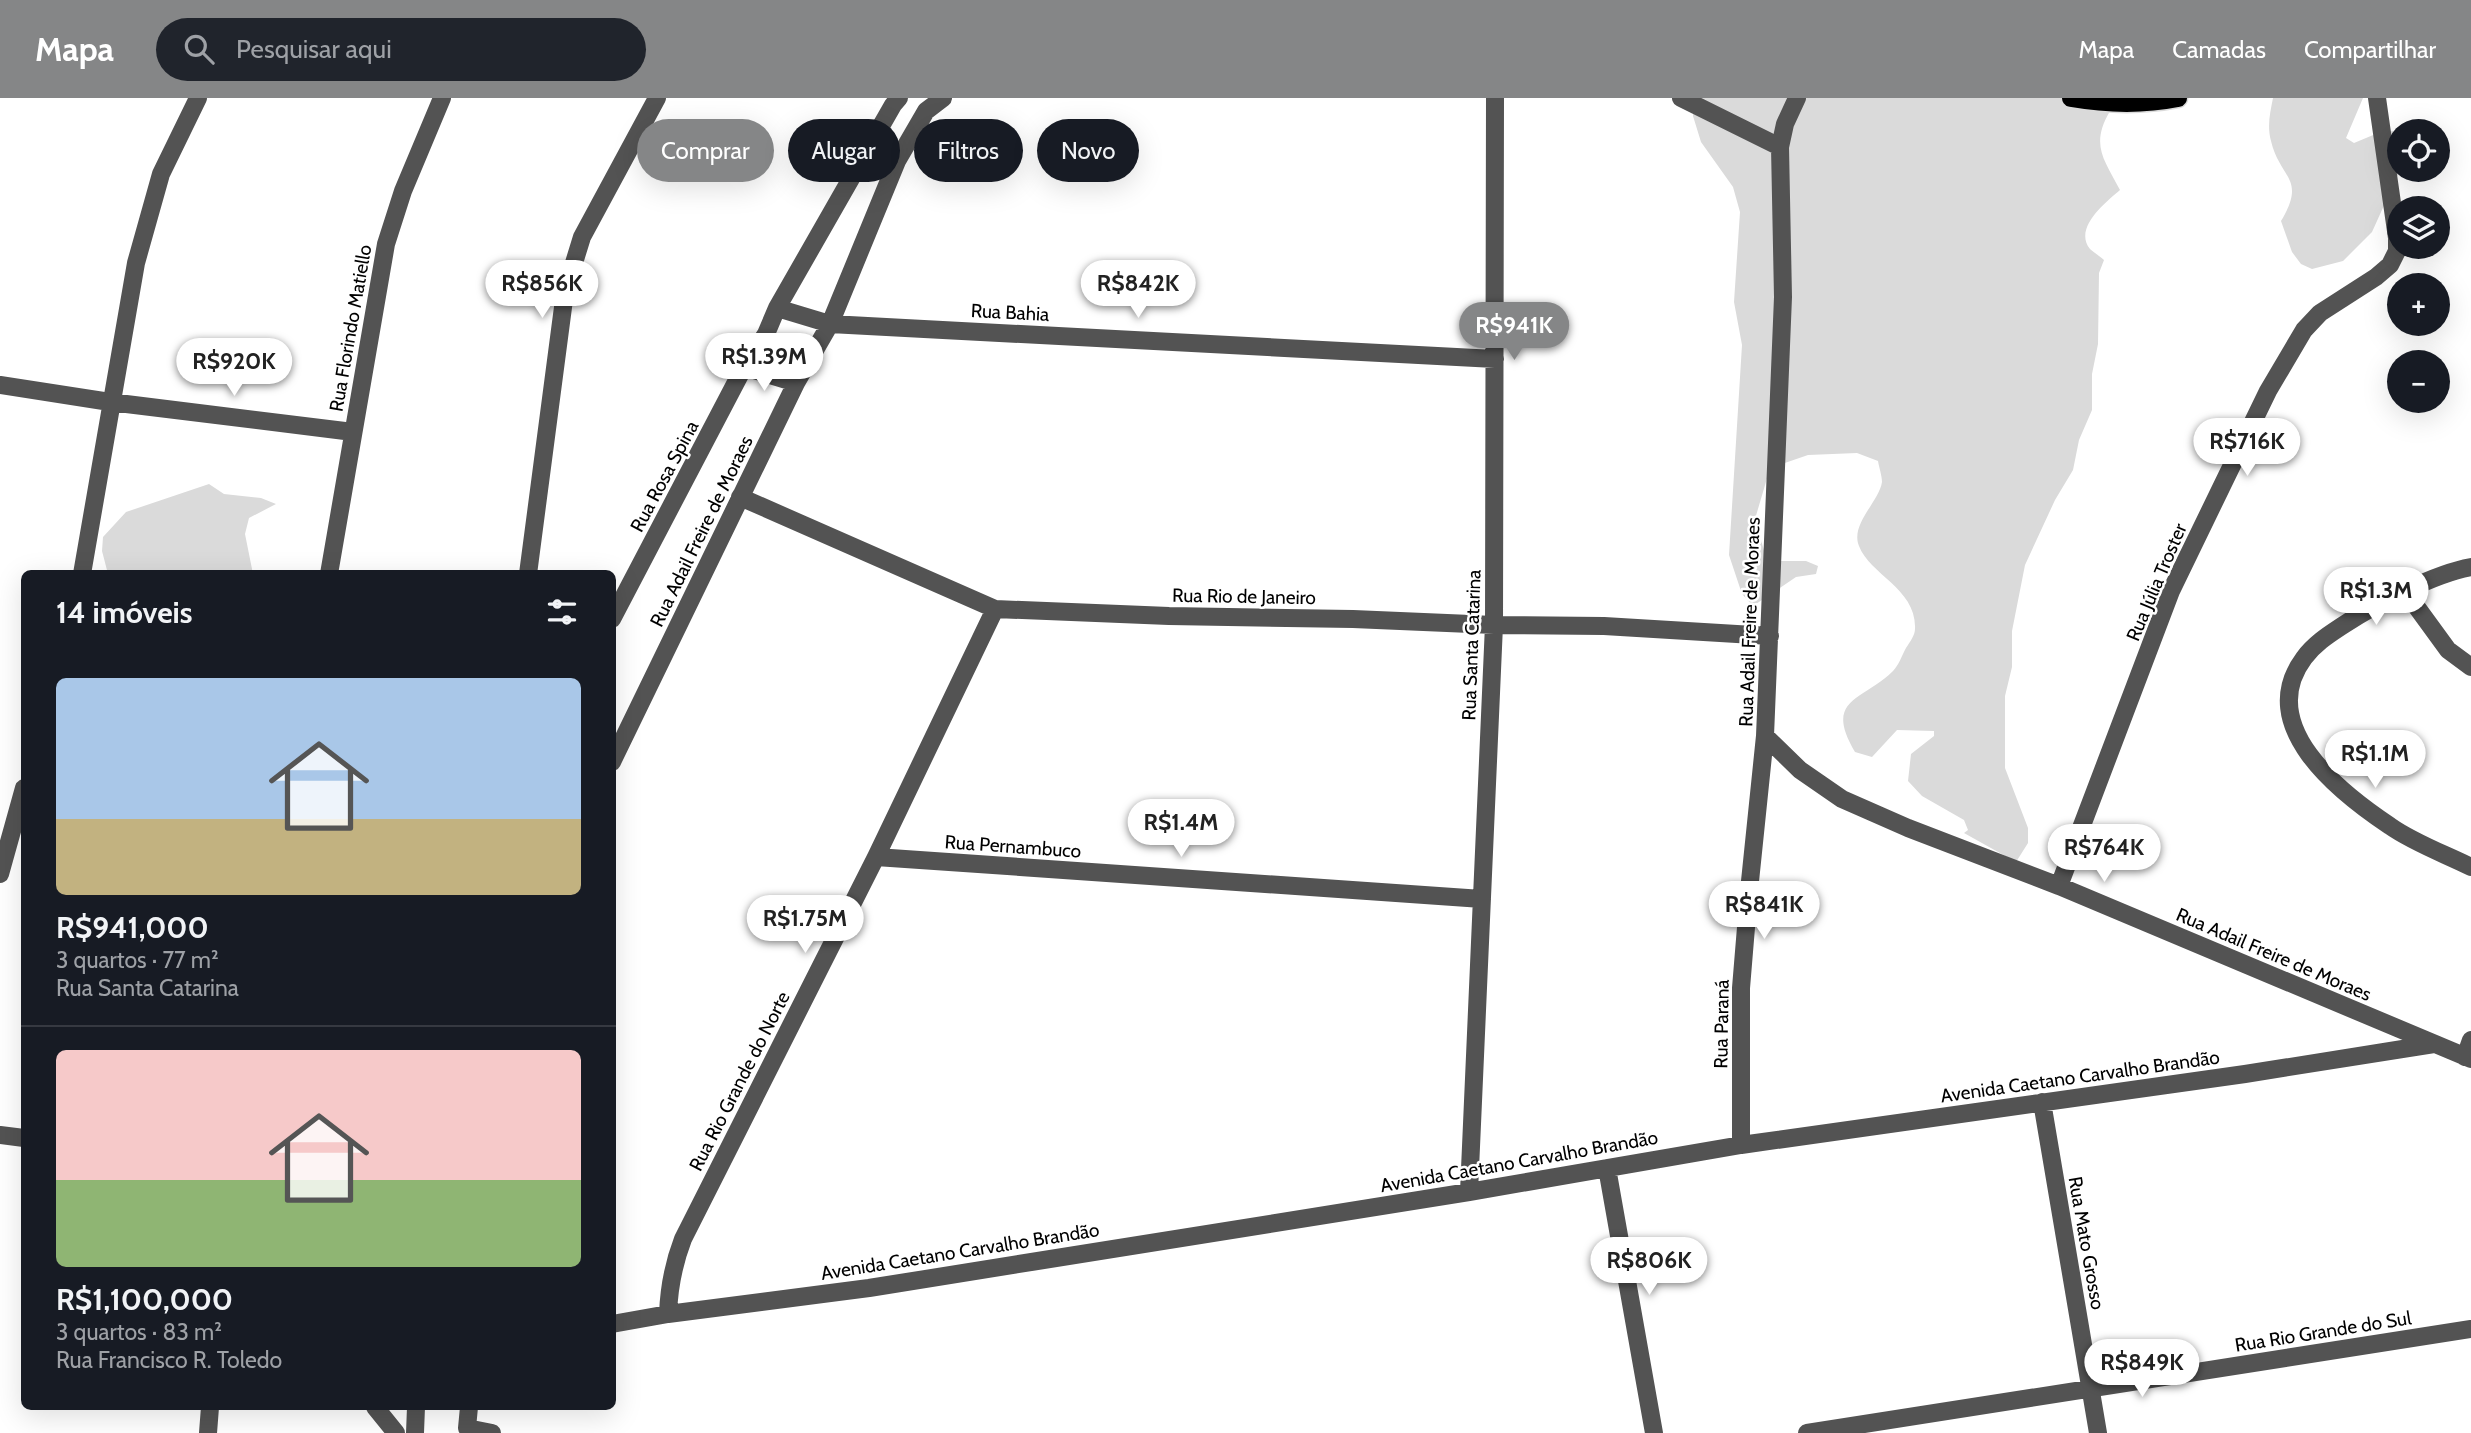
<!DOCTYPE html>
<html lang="pt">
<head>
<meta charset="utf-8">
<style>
	:root { --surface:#171b24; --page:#20242c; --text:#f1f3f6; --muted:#9ea1a6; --line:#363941; --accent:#858687 }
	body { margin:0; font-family:Cabin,sans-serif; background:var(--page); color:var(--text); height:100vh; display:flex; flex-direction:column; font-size:26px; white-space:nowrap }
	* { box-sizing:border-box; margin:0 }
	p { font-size:23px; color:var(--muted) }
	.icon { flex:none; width:38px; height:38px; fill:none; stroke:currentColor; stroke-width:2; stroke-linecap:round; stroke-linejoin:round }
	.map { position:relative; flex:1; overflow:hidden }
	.drawer { position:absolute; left:21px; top:472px; width:595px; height:840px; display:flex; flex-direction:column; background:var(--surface); border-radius:10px; box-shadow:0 7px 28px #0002 }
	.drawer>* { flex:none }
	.top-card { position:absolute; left:637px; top:21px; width:665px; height:63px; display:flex; gap:14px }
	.buttons { position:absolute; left:2387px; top:21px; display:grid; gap:14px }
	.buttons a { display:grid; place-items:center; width:63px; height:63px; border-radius:50%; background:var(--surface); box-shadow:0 7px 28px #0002; font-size:35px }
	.price { position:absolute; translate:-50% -60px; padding:0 16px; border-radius:24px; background:#fff; color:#222; font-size:23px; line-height:46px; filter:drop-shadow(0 2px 4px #0008) }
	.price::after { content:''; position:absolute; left:50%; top:42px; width:21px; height:16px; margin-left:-10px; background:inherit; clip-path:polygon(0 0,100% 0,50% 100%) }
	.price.on { background:var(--accent); color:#fff }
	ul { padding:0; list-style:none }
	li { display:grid; align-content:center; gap:14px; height:371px; padding:0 35px }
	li+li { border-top:2px solid var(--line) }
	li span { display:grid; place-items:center; height:217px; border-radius:10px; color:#555 }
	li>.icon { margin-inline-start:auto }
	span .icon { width:126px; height:126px; fill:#fffc; stroke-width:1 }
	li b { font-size:30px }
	h2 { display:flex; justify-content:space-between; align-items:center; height:84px; padding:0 35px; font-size:30px }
	.tag { padding:0 24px; border-radius:32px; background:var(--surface); box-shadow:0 7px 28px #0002; font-size:24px; line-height:63px }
	.tag.on { background:var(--accent); color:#fff }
	header { display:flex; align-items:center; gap:42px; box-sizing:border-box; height:98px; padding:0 35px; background:var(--accent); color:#fff }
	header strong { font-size:33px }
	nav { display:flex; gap:38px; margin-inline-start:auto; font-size:24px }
	.search { width:490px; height:63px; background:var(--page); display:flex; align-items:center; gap:18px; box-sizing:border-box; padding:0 24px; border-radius:38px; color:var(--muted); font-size:26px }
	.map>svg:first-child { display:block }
</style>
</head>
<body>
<header>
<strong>Mapa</strong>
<div class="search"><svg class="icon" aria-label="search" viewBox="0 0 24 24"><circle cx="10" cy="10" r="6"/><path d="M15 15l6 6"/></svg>Pesquisar aqui</div>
<nav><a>Mapa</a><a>Camadas</a><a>Compartilhar</a></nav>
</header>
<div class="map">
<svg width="2471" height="1335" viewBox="0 0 2471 1335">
	<rect width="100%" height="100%" fill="#fff"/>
	<path fill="#dadada" d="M1694,0H2165L2110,13C2090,47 2104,61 2120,92C2106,104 2073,130 2090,151C2094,155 2100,158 2104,162L2099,175L2098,246L2092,276V312L2079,342L2073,372L2055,402L2025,467L2012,533V569L2005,598V670L2028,730V745L2016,764L1964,735L1968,732L1964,722L1922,698L1908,683L1911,656L1934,638V633L1897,632L1872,659L1855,654C1823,600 1863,603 1893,573C1899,567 1902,557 1906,550C1910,544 1915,537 1915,531C1917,491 1870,477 1859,448C1850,426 1879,404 1882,384C1882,378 1879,369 1878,363L1857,355L1808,357L1779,367L1768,377L1755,421L1767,463H1806L1818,468L1816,476L1796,479L1753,508L1742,496L1729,457L1742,247L1734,204L1740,114L1733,89L1701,44L1693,18Z
		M2273,0H2363L2346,40L2354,45L2378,35L2393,33L2392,48L2399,54L2400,72L2372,134L2343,163L2312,171L2301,166L2292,154L2281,123C2307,80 2280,81 2271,43C2267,28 2270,15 2273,0Z
		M209,386L224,396L261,400L276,406L249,420L245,436L253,476H108L102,453L103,439L126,414Z"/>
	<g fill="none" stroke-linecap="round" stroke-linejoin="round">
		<defs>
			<path id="major" d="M2071,0C2106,6 2143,7 2178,0"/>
		</defs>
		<use href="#major" stroke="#dbdbdb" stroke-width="21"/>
		<path stroke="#535353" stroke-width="18" d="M1681,0L1780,49
			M777,210L830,226L1495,261
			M744,269L796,285
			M0,287L110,304L353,334
			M740,399L995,511L1169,518L1353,521L1494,527L1604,528L1770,538
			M2471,469C2436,475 2375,506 2345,526C2330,536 2315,545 2304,560C2254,627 2339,694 2390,728C2414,745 2445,756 2471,769
			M82,476L136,165L161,76L198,0
			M329,476L386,146L403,93L442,0
			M528,476L565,194L582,139L657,0
			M2405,493L2448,552L2471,569
			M612,521L744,269L766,236L777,210L893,7L899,0
			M1765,638L1800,672L1842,701L1908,730L2059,788L2471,961
			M612,664L796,285L830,226L897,63L926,13L943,0
			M876,759L1482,801
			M0,776L24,690
			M2059,788L2171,493L2268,293L2304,232L2320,215L2376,179L2390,167L2397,153V140L2377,0
			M2465,959L2471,942
			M2042,1004L2098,1335
			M0,1037L24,1040
			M1741,1047V890L1749,793L1765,638L1783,199L1780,49L1785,26L1797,0
			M1607,1070L1654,1335
			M1469,1094L1494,527L1495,0
			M668,1216C669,1189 673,1167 683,1141L876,759L995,511
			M612,1226L668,1216L869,1190L1469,1094L1741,1047L2245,976L2434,946
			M375,1309L396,1335
			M469,1309L467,1330L470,1335
			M467,1330L492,1335
			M208,1335L210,1309
			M415,1335L416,1309
			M1807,1335L2471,1231"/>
		<use href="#major" stroke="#000" stroke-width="18"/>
	</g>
	<g text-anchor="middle" stroke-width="5" stroke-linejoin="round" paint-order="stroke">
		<g font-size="19" fill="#000" stroke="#fff">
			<text transform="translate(1010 214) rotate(3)" y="7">Rua Bahia</text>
			<text transform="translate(350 230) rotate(-80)" y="7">Rua Florindo Matiello</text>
			<text transform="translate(664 378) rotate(-62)" y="7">Rua Rosa Spina</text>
			<text transform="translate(701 433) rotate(-64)" y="7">Rua Adail Freire de Moraes</text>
			<text transform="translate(2156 484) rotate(-67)" y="7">Rua Júlia Troster</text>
			<text transform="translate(1244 498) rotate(1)" y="7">Rua Rio de Janeiro</text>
			<text transform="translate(1749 524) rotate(-88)" y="7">Rua Adail Freire de Moraes</text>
			<text transform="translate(1471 547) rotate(-88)" y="7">Rua Santa Catarina</text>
			<text transform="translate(1013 748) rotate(4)" y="7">Rua Pernambuco</text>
			<text transform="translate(2274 856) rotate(23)" y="7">Rua Adail Freire de Moraes</text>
			<text transform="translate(1721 926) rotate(-89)" y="7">Rua Paraná</text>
			<text transform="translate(2080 978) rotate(-8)" y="7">Avenida Caetano Carvalho Brandão</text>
			<text transform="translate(739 983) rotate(-63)" y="7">Rua Rio Grande do Norte</text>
			<text transform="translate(1519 1063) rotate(-10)" y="7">Avenida Caetano Carvalho Brandão</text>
			<text transform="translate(2087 1145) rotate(80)" y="7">Rua Mato Grosso</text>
			<text transform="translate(960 1153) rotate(-9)" y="7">Avenida Caetano Carvalho Brandão</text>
			<text transform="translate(2323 1233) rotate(-9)" y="7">Rua Rio Grande do Sul</text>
		</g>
	</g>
</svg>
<div class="buttons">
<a><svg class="icon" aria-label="locate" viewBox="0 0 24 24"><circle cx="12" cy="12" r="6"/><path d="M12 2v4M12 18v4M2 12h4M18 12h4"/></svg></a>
<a><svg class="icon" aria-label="layers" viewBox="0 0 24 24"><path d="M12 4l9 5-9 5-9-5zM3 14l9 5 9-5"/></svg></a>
<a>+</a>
<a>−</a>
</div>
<b class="price" style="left:542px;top:222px">R$856K</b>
<b class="price" style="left:1138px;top:222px">R$842K</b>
<b class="price on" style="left:1514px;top:264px">R$941K</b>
<b class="price" style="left:764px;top:295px">R$1.39M</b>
<b class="price" style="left:234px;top:300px">R$920K</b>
<b class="price" style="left:2247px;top:380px">R$716K</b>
<b class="price" style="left:2376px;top:529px">R$1.3M</b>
<b class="price" style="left:2375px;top:692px">R$1.1M</b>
<b class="price" style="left:1181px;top:761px">R$1.4M</b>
<b class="price" style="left:2104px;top:786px">R$764K</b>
<b class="price" style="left:1764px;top:843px">R$841K</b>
<b class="price" style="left:805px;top:857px">R$1.75M</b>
<b class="price" style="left:1649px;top:1199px">R$806K</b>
<b class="price" style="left:2142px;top:1301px">R$849K</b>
<div class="top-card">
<a class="tag on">Comprar</a>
<a class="tag">Alugar</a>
<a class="tag">Filtros</a>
<a class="tag">Novo</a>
</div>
<section class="drawer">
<h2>14 imóveis<svg class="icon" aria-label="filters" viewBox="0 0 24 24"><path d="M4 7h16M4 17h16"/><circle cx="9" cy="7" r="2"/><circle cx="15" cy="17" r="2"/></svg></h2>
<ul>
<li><span style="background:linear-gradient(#a9c7e8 65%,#c2b280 0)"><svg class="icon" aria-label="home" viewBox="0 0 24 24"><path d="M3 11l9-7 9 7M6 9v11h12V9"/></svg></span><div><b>R$941,000</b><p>3 quartos · 77 m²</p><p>Rua Santa Catarina</p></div></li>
<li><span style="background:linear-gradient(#f6c9c9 60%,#8fb573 0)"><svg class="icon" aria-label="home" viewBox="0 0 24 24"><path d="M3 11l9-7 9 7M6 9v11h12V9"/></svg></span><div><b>R$1,100,000</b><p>3 quartos · 83 m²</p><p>Rua Francisco R. Toledo</p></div></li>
</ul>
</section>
</div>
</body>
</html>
